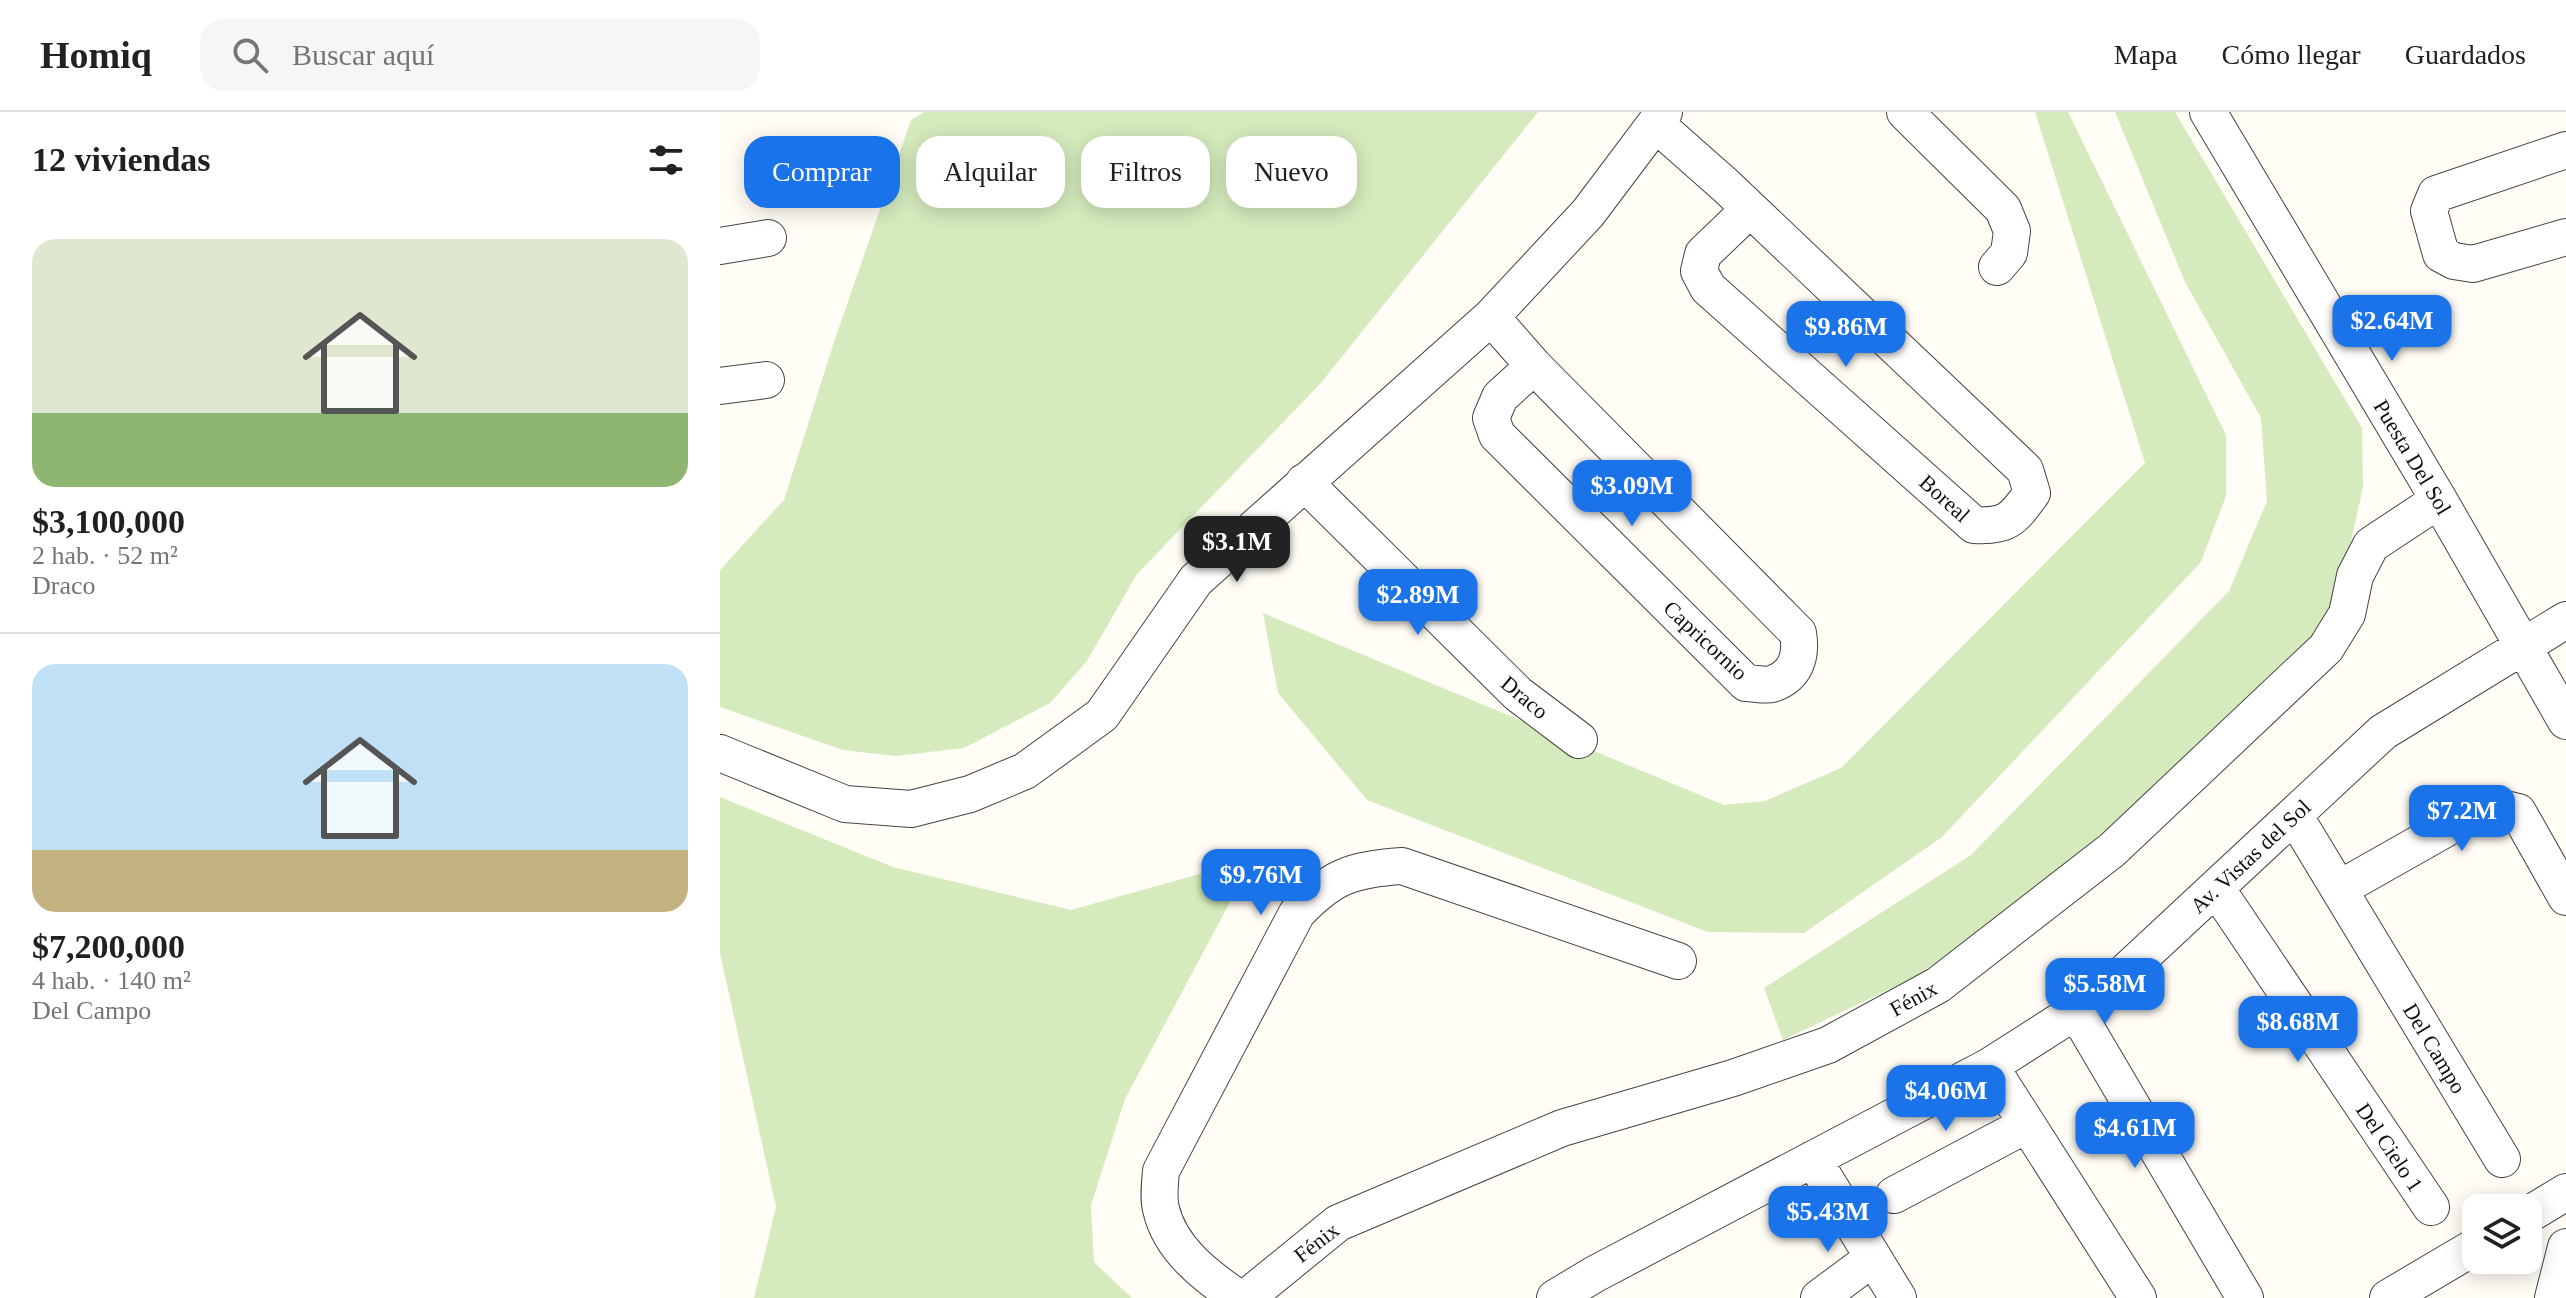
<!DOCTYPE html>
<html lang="es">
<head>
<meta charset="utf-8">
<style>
	:root { --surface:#fff; --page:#f6f6f6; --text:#202124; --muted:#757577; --line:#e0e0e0; --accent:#1a73e8 }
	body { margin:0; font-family:Georgia,serif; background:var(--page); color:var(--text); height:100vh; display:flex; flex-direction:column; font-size:30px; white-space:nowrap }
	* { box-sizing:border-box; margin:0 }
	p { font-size:26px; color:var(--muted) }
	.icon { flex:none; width:44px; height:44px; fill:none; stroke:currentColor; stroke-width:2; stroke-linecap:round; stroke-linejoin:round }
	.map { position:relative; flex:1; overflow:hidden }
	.sheet { display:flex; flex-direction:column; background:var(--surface); width:720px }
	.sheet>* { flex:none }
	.guide { position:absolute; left:24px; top:24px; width:760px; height:72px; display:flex; gap:16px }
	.buttons { position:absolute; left:1742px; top:1082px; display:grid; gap:16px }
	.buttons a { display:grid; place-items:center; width:80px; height:80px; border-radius:16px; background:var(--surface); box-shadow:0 4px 20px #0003; font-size:40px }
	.price { position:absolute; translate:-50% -68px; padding:0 18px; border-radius:16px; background:var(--accent); color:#fff; font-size:26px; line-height:52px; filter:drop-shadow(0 2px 4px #0008) }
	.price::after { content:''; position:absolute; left:50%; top:48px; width:24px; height:18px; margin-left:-12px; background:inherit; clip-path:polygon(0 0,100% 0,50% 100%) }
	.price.on { background:#222; color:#fff }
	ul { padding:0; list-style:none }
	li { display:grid; align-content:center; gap:16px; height:424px; padding:0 32px }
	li+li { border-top:2px solid var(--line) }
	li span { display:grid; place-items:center; height:248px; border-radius:24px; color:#555 }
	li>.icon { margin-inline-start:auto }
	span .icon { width:144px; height:144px; fill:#fffc; stroke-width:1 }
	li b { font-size:34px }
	h2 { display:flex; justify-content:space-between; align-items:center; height:96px; padding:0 32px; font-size:34px }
	.chip { padding:0 28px; border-radius:24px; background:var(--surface); box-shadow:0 4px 20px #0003; font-size:28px; line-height:72px }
	.chip.on { background:var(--accent); color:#fff }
	header { display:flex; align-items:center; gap:48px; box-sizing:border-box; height:112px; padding:0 40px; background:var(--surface); border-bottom:2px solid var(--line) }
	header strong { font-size:38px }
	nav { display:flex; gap:44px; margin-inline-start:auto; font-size:28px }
	.search { width:560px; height:72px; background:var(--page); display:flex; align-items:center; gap:20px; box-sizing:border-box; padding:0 28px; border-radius:24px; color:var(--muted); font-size:30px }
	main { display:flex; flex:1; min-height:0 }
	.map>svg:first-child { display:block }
</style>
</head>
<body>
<header>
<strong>Homiq</strong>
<div class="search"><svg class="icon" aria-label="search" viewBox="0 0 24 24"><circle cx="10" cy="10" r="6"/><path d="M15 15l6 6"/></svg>Buscar aquí</div>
<nav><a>Mapa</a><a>Cómo llegar</a><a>Guardados</a></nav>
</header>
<main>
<section class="sheet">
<h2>12 viviendas<svg class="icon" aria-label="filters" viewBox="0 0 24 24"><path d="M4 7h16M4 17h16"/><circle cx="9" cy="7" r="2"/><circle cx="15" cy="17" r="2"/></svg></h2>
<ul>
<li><span style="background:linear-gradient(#dfe7d0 70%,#8fb573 0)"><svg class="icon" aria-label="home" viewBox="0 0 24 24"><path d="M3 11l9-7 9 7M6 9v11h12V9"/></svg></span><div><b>$3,100,000</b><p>2 hab. · 52 m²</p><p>Draco</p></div></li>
<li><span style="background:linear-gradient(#bfe0f5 75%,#c2b280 0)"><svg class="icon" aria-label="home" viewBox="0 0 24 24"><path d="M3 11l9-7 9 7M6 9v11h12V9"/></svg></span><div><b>$7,200,000</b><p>4 hab. · 140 m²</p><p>Del Campo</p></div></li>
</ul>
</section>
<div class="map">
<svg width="1846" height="1186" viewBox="0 0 1846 1186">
	<rect width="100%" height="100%" fill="#fffdf5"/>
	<path fill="#d5ebbd" d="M204,0H818L600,272L417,462L367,549L330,591L244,636L176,644L123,638L0,595V458L64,388L114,230L191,8Z
		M1315,0H1348L1506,323V384L1481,450L1222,725L1084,821L988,820L647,688L558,581L543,501L1004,693L1045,689L1121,656L1425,351Z
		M1395,0H1455L1642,316L1643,375L1630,434L1616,490L1590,537L1286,806L1191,867L1063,928L1044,876L1251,743L1509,479L1547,389L1541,306L1465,170Z
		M0,685L173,755L351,798L533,747L405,987L371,1093L374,1150L412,1186H34L56,1095L0,841Z"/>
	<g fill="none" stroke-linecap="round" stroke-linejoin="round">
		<defs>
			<path id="minor" d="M1185,0L1283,97L1292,119L1289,141L1277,155
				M1488,0L1719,388L1846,609
				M936,12L1005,73L1305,358L1312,381C1293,407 1288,415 1254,413L988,176L979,159L983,142L1030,97
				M1846,38L1716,82L1709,99L1721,142L1734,149L1753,152L1846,125
				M0,134L48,126
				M771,205L814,254L1078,521C1082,544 1076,564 1052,572C1045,574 1034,571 1026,571L777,323L771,306L780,285L814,254
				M0,274L46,268
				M584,370L798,582L859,628
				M0,641L125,692L191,697L250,682L305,659L382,603L476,468L771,205L868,101L944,0
				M1574,703L1782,1047
				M1496,776L1711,1095
				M1619,777L1755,700L1777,695L1798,700L1846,785
				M1356,899L1525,1186
				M1270,954L1418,1186
				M1093,1047L1178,1186
				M1174,1083L1306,1013
				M1808,1103L1846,1080
				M518,1186C486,1164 450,1137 441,1097C438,1086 440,1071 441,1059L577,801C611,765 632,757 682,754L958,849
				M526,1186L618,1111L842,1016L1013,966L1108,933L1218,873L1392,738L1606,536L1627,502L1635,464L1651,433L1719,388
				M835,1186L875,1162L1270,954L1356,899L1400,865L1663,620L1846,508
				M1099,1186L1153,1146
				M1668,1186L1756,1134
				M1833,1186L1846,1135"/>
		</defs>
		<use href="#minor" stroke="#444" stroke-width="38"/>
		<use href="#minor" stroke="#fff" stroke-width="36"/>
	</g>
	<g text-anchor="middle" stroke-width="8" stroke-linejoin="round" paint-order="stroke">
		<g font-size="22" fill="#111" stroke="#fff">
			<text transform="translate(1693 345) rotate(59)" y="8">Puesta Del Sol</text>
			<text transform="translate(1225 386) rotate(42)" y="8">Boreal</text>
			<text transform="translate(986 528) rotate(43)" y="8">Capricornio</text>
			<text transform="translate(805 585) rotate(40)" y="8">Draco</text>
			<text transform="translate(1530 744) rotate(-43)" y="8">Av. Vistas del Sol</text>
			<text transform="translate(1193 886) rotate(-29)" y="8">Fénix</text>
			<text transform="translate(1715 936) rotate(59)" y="8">Del Campo</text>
			<text transform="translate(1670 1035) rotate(56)" y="8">Del Cielo 1</text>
			<text transform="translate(596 1130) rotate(-38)" y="8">Fénix</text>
		</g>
	</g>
</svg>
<div class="buttons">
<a><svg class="icon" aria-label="layers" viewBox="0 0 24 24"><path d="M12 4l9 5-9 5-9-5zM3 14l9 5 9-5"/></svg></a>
</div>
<b class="price" style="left:1672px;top:251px">$2.64M</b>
<b class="price" style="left:1126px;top:257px">$9.86M</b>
<b class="price" style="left:912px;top:416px">$3.09M</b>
<b class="price on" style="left:517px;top:472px">$3.1M</b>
<b class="price" style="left:698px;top:525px">$2.89M</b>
<b class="price" style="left:1742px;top:741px">$7.2M</b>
<b class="price" style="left:541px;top:805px">$9.76M</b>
<b class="price" style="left:1385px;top:914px">$5.58M</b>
<b class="price" style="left:1578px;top:952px">$8.68M</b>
<b class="price" style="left:1226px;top:1021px">$4.06M</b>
<b class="price" style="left:1415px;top:1058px">$4.61M</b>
<b class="price" style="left:1108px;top:1142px">$5.43M</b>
<div class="guide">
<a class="chip on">Comprar</a>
<a class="chip">Alquilar</a>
<a class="chip">Filtros</a>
<a class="chip">Nuevo</a>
</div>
</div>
</main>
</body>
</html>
